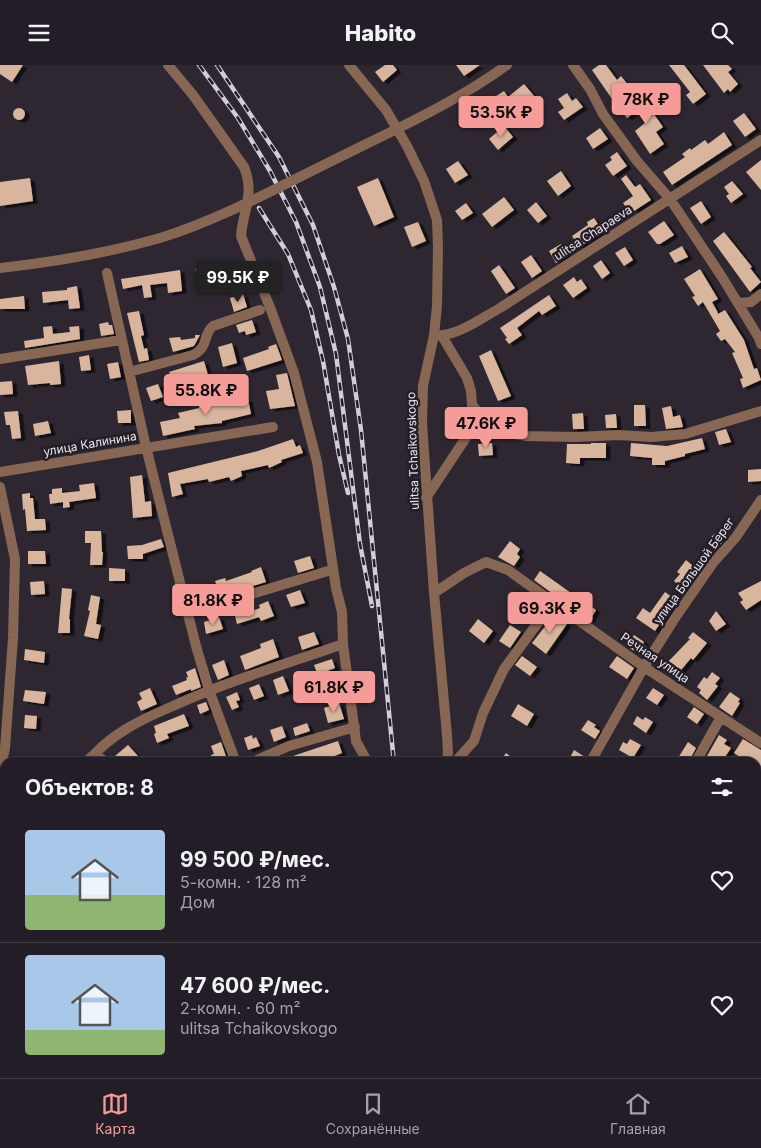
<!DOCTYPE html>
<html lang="ru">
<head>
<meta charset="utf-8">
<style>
	:root { --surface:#221d26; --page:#2a262e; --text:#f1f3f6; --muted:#a2a2a7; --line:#3f3b43; --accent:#f59b98 }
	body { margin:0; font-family:Inter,sans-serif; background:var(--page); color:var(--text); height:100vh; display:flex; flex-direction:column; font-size:19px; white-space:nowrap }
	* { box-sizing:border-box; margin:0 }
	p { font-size:16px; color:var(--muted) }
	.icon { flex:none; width:28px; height:28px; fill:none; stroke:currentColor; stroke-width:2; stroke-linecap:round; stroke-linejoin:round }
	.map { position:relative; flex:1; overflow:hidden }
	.sheet { position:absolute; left:0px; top:692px; width:761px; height:321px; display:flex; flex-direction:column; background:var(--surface); border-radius:15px 15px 0 0; box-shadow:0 2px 8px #0003,0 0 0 1px var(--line) }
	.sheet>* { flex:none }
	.price { position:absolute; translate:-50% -42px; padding:0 11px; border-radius:5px; background:var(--accent); color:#111; font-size:16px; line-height:32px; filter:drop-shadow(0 1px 2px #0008) }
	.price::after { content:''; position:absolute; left:50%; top:30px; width:15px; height:11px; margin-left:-8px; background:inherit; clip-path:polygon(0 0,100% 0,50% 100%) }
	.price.active { background:#222; color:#fff }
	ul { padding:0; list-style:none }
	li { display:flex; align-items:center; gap:15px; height:125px; padding:0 25px }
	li+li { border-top:1px solid var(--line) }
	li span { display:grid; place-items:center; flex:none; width:140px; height:100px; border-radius:5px; color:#555 }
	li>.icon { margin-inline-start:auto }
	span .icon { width:60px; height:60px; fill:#fffc; stroke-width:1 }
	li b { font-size:21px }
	h2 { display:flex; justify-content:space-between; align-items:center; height:60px; padding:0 25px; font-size:21px }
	header { display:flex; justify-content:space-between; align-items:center; height:65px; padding:0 25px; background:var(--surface); font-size:22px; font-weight:800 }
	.tabs { display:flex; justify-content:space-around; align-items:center; height:70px; border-top:1px solid var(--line); background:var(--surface); font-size:14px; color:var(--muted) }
	.tabs a { display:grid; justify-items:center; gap:2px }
	.tabs .active { color:var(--accent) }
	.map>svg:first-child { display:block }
</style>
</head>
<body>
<header><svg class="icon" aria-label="menu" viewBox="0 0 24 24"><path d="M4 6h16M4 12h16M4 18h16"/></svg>Habito<svg class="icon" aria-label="search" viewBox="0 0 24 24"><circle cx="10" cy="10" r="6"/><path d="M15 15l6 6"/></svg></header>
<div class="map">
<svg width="761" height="1013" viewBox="0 0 761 1013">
	<defs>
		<filter id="shadow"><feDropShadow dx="4.5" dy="2.5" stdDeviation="0" flood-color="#0009"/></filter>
	</defs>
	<rect width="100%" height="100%" fill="#2e2732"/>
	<path fill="#d9b59d" filter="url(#shadow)" d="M0,0H23L12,17L0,9Z
		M385,0H393L397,5L383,17L375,7Z
		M456,0H480L464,11Z
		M599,0H606L617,15L621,11L629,21L612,34L592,5Z
		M669,0H684L706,29L693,39L686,30L690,27Z
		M703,0H728L732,4L728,7L738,19L730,27L728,24L724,28Z
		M524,19L535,32L525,41L519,33L501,45L493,33L504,26L508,32Z
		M567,28L572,36L576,33L583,42L564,55L558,47L564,43L558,34Z
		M642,32L663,62L656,67L664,79L650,89L635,66L645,58L637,46L627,53L621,46Z
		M13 49a6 6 0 1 1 12 0a6 6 0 1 1-12 0Z
		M744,48L756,64L745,72L733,56Z
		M504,61L513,72L498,85L489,74Z
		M600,63L608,74L593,84L586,73Z
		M724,67L732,80L672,120L663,107L685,92L682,89L690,83L691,85L705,75L708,79Z
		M617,87L627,101L613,111L605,100L612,95L610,92Z
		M761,95V125L746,107Z
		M458,96L468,110L455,118L446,104Z
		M561,106L571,121L558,131L547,116Z
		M626,110L635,122L640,119L651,135L634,146L632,142L628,145L623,138L633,131L621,114Z
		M30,113L33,136L0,141V117Z
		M378,113L394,152L374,161L357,122Z
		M732,116L743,129L731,138L726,131L729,129L724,122Z
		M504,132L514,145L492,162L482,149Z
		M701,136L711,152L701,159L690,143Z
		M536,137L547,151L538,158L527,145Z
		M466,138L473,148L462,155L455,146Z
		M594,153L603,167L579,182L572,171L588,160L587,157Z
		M664,156L674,170L660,179H657L648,167Z
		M418,157L426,176L412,182L404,162Z
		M724,167L752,202L750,203L761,217L750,227L713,176Z
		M561,179L568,191L556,198L549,186Z
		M682,181L688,192L675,198L669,188Z
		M625,182L633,195L624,201L615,188Z
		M531,190L542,206L532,213L521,197Z
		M601,195L610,208L602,214L593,201Z
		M207,200L210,217L198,220L195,203Z
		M499,200L515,223L506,229L491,206Z
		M700,204L718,234L712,237L717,246L718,249L725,245L744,275L754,304L757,303L761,315L743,323L740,314L743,313L732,288L735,287L725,274L721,276L716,269L720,266L703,237L698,241L692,232L695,231L684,214Z
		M180,205L182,226L168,228L167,218L150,220L152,232L144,233L142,220L123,224L121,214Z
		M574,212L577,217L581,214L587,223L573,233L563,220Z
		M77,221L80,243L69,244L68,235L43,238L42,227L67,225V223Z
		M243,229L247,242L234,247L230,233Z
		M549,230L556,241L542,250L539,246L517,263L522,270L509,279L505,274L507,273L500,263Z
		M24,231L25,244H0V234Z
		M139,246L144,270L141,271L144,284L147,283L149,295L139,297L127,248Z
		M252,255L256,267L246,270L245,266L239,268L236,260Z
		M108,257L109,260H112L114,269L101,271L99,259Z
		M52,261L53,269L70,267L69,262L79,261L80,274L25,283L24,276L44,273L43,262Z
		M195,270H200L194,281L173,287L169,273L180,272L181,275L195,273Z
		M232,278L237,298L223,302L218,282Z
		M276,279L282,295L247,306L243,293L269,284L268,282Z
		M491,285L511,331L498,336L479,291Z
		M89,290L91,305L81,306L79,292Z
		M59,296L61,319L50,320V318L28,320L25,301Z
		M204,296L208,310L183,318L184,320L175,324L169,307Z
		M118,297L121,312L110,314L107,299Z
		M287,308L295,341L270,344L266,326L279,324L276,310Z
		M12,316L13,329L0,330V317Z
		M158,319L163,332L151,336L146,323Z
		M211,332L212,340L248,334L251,349L222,356V358L194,361L195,364L163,371L160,357L180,353L178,348L199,343L198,333Z
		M634,340H645L646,361H634Z
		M671,341L673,352L680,350L683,362L666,364L662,343Z
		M131,345V358H118L117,346Z
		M18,346L21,373L12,374L10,360H6L4,347Z
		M583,348L584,364H573L572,349Z
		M616,349L617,363H606L605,350Z
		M511,350L512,353L518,350L521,357L513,361H509L505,352Z
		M48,356L51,368L35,371L33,359Z
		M726,364L731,377L719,380L715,367Z
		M702,373L705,384L685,389V391L665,396V400H652V393L630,391L631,378L667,381Z
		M293,374L296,382L300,380L303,388L281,395L282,397L269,403L268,400L241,406L242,411L231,416L229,412L209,417L208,414L180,419L183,429L172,432L168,408L258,386Z
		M492,378L493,390L479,391L478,379Z
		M591,378H606V393H580V399L566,398L567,379H591Z
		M761,404V416L748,417V405Z
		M142,410L145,437L151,436L152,451L133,453L130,412Z
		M94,418L96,433L69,437L70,442L63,443V437L50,439L49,429H52V424L62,423V428L80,426L79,420Z
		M30,428V433H33L35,454H45L46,465L27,466L25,444L23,445L22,429Z
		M719,465L726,473L718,482L710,473Z
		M85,466H101L102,487H103L102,500H90L91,478H85Z
		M161,474L164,482L143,489V494H128L127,481L142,480Z
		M510,476L520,484L517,489L520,492L514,501L498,492Z
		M28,486H45L46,499H28Z
		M310,491L314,503L298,508L294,496Z
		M686,495L699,506L684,525L674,516L680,509L677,507Z
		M261,502L266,517L220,531L219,528L206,533V535L197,538L194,527L216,519L215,516L225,513L226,516L252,507L251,506Z
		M109,503L125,504V516H109Z
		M540,506L571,528L564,537L534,515Z
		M44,516L45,529L31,530L30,517Z
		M761,516V535L746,545L740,537L743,535L738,528Z
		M62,523L72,524L69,554H70V568H58Z
		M300,525L305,538L291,542L286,530Z
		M665,527L676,535L655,566L636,553L643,543L650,548Z
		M521,529L538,542L532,551L515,538Z
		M91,530L100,532L96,559L101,560L98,574L84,571L90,546L88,545Z
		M268,536L274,551L261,556L259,552L237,559L234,547L244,544L246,548L260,543L259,540Z
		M585,537L596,545L590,555L579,547Z
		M716,546L726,559L716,566L709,556Z
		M554,550L567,559L546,589L532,578Z
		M219,552L223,564L206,569L204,557Z
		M478,554L493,566L484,578L469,566Z
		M510,560L521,567L510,583L499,576Z
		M314,567L319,579L302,585L298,572Z
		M693,567L707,578L693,595L691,593L677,610L665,600L690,574L688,573Z
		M634,570L644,577L643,579L647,582L641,591L627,581Z
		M273,574L279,592L245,605L240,591L261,583L260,579Z
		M25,584L45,587L44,598L24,595Z
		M522,591L537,602L530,611L515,600Z
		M617,591L634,603L627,614L609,602Z
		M332,594L335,603L327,606L329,611L319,614L314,600Z
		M224,595L229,610L218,615L212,600Z
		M195,603L201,622L191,626V624L176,630L172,621L187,615L186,613L188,612L186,607Z
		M712,607L720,613L715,619L718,621L707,635L699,628L701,625L697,622L704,612L707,614Z
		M283,611L289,626L278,630L273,615Z
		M259,619L264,631L254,635L249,623Z
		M150,623L157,639L141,646L137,637L142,634L139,628Z
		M653,623L664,630L657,640L646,633Z
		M25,625L46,627L44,639L23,636Z
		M237,627L240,635L236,636L239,642L232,645L226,632Z
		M730,627L740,634L738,637L740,638L732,651L719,642Z
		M206,637L209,645L200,649L197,640Z
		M339,638L344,654L328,658L324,643Z
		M518,639L534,649L527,661L511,651Z
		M694,642L704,649L697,659L687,652Z
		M184,649L189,661L167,669L169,673L157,678L154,669L156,668L154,661Z
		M25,650L37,651L36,664L24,663Z
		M637,651L643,655L645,652L653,657L646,668L633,659Z
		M588,655L596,660L594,662L600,666L595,674L581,665Z
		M307,658L310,666L295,671L293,663Z
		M282,661L286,672L274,677L270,665Z
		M252,670L253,674L256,672L260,681L248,685L244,673Z
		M719,670L727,675L724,679L731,683L721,698H703Z
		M630,674L641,680L633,693L619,685L623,677L627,679Z
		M743,674L761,685V705L756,702V698H749L734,688Z
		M338,676L342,688L317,698H278V696Z
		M221,677L228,697L213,698L211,690L214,689L211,681Z
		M688,677L696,683L688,698H675Z
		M128,680L138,691L131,698H121L115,691Z
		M574,685L585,692L583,698H567Z
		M506,688L519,698H499Z"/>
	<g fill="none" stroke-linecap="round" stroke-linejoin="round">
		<path stroke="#876753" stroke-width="10" d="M168,0L193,30L244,102C255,129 243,145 241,171L271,245L294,308L317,397L336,523L342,547L343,579L356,676L368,698
			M349,0L386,45L407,81L424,116L437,155L438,182L437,241L434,270L423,321L422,358L434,528L447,670L448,688L446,698
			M573,0L590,24L603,49L637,96L670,134L722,212L759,273L761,279
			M107,208L146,382L196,581L209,625L236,698
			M738,238L751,237L761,229
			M434,270C455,273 482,253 500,243L761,75
			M442,271L467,313L471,326L472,340L483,353L505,367L527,371L576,372L619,370L651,372L685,369L761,346
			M0,294L121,275
			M129,307L193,290C210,281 202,270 213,261L260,245
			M469,368L472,340
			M0,407L273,362
			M0,422L15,494L13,573L5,683L0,707
			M426,433L469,368L479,363H496
			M434,528L464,508L486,497L508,505L644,602L761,678
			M188,548L328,506
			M90,693L95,689L107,698
			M87,698C108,670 142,654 173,641C228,616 286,599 343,579
			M250,698L289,681L355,662
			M454,698L474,676L483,648L504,604L553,537
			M590,698L644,602L673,556L713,498L736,472L761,435
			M695,698L721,652
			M0,733L5,734
			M0,743L5,746
			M0,832L5,830
			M0,858L5,869
			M0,931L5,928
			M756,1008L761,1010
			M649,1009L653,1013
			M67,1013L70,1009"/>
		<defs>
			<path id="rail" d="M199,0L238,53L270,106L296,157L320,222L336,289L360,479L372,541
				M217,0L279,92L313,160L334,222L348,274L361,365L394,698
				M259,143L288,189L311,245L323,296L339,390L348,428
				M429,1009L430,1013"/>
		</defs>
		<use href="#rail" stroke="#d3ced6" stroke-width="4.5"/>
		<use href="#rail" stroke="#241e28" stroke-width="2.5" stroke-dasharray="8" stroke-linecap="butt"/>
		<path stroke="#876753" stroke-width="10" d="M0,203C54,197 108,188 160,173C224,153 284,119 344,90C400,62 456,37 507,0"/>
	</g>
	<g text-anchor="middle" stroke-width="5" stroke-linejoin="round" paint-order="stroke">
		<g font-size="12" fill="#e8e4eb" stroke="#241e28">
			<text transform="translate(593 168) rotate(-33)" y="4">ulitsa Chapaeva</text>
			<text transform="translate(90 379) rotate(-10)" y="4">улица Калинина</text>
			<text transform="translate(413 386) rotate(-92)" y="4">ulitsa Tchaikovskogo</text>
			<text transform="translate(694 506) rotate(-54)" y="4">улица Большой Берег</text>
			<text transform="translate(655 593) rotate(34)" y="4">Речная улица</text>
		</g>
	</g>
</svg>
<b class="price" style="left:646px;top:60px">78K ₽</b>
<b class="price" style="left:501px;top:73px">53.5K ₽</b>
<b class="price active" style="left:238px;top:238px">99.5K ₽</b>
<b class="price" style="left:206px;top:351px">55.8K ₽</b>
<b class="price" style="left:486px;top:384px">47.6K ₽</b>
<b class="price" style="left:213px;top:561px">81.8K ₽</b>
<b class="price" style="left:550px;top:569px">69.3K ₽</b>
<b class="price" style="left:334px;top:648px">61.8K ₽</b>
<section class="sheet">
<h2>Объектов: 8<svg class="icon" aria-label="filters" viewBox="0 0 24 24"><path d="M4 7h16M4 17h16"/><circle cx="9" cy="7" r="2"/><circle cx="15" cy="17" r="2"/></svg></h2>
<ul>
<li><span style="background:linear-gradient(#a9c7e8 65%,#8fb573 0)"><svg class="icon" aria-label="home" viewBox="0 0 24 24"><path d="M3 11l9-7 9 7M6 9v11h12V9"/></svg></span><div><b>99 500 ₽/мес.</b><p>5-комн. · 128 m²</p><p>Дом</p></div><svg class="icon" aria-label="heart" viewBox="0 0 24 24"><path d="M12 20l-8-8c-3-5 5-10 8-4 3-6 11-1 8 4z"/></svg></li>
<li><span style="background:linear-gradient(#a9c7e8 75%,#8fb573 0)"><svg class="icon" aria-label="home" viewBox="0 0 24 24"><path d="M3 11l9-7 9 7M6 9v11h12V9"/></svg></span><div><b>47 600 ₽/мес.</b><p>2-комн. · 60 m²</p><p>ulitsa Tchaikovskogo</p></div><svg class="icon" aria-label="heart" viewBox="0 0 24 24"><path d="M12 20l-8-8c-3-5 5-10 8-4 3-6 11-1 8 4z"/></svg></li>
</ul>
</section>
</div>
<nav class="tabs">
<a class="active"><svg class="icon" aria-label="map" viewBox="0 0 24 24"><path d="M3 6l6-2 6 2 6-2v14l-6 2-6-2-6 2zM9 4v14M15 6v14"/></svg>Карта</a>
<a><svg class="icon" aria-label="saved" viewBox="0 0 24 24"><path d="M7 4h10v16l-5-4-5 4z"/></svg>Сохранённые</a>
<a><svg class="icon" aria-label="home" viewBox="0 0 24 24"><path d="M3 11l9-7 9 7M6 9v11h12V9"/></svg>Главная</a>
</nav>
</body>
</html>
